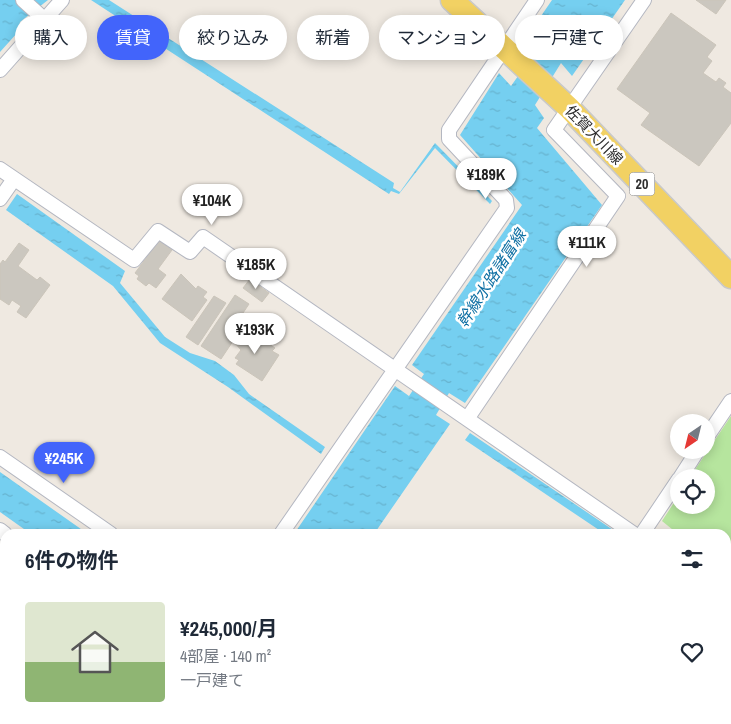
<!DOCTYPE html>
<html lang="ja">
<head>
<meta charset="utf-8">
<style>
	:root { --surface:#fff; --page:#f6f6f7; --text:#1f2937; --muted:#747a83; --line:#e0e1e3; --accent:#4264fb }
	body { margin:0; font-family:"Archivo Narrow","Noto Sans JP",sans-serif; background:var(--page); color:var(--text); height:100vh; display:flex; flex-direction:column; font-size:19px; white-space:nowrap }
	* { box-sizing:border-box; margin:0 }
	p { font-size:16px; color:var(--muted) }
	.icon { flex:none; width:28px; height:28px; fill:none; stroke:currentColor; stroke-width:2; stroke-linecap:round; stroke-linejoin:round }
	.map { position:relative; flex:1; overflow:hidden }
	.drawer { position:absolute; left:0px; top:529px; width:731px; height:196px; display:flex; flex-direction:column; background:var(--surface); border-radius:15px 15px 0 0; box-shadow:0 2px 12px #0003 }
	.drawer>* { flex:none }
	.top-card { position:absolute; left:15px; top:15px; width:701px; height:45px; display:flex; gap:10px }
	.needle { width:32px; rotate:215deg }
	.buttons { position:absolute; left:670px; top:414px; display:grid; gap:10px }
	.buttons a { display:grid; place-items:center; width:45px; height:45px; border-radius:50%; background:var(--surface); box-shadow:0 2px 12px #0003; font-size:25px }
	.price { position:absolute; translate:-50% -42px; padding:0 11px; border-radius:18px; background:#fff; color:#222; font-size:16px; line-height:32px; filter:drop-shadow(0 1px 2px #0008) }
	.price::after { content:''; position:absolute; left:50%; top:30px; width:15px; height:11px; margin-left:-8px; background:inherit; clip-path:polygon(0 0,100% 0,50% 100%) }
	.price.on { background:var(--accent); color:#fff }
	ul { padding:0; list-style:none }
	li { display:flex; align-items:center; gap:15px; height:125px; padding:0 25px }
	li+li { border-top:1px solid var(--line) }
	li span { display:grid; place-items:center; flex:none; width:140px; height:100px; border-radius:5px; color:#555 }
	li>.icon { margin-inline-start:auto }
	span .icon { width:60px; height:60px; fill:#fffc; stroke-width:1 }
	li b { font-size:21px }
	h2 { display:flex; justify-content:space-between; align-items:center; height:60px; padding:0 25px; font-size:21px }
	.chip { padding:0 18px; border-radius:22px; background:var(--surface); box-shadow:0 2px 12px #0003; font-size:18px; line-height:45px }
	.chip.on { background:var(--accent); color:#fff }
	.map>svg:first-child { display:block }
</style>
</head>
<body>
<div class="map">
<svg width="731" height="724" viewBox="0 0 731 724">
	<defs>
		<pattern id="water-ripples" width="26" height="14" patternUnits="userSpaceOnUse" patternTransform="scale(1.25)"><rect width="26" height="14" fill="#75cff0"/><path d="M2 4q2-2 4 0t4 0M15 11q2-2 4 0t4 0" fill="none" stroke="#66b2ce"/></pattern>
	</defs>
	<rect width="100%" height="100%" fill="#efe9e1"/>
	<path fill="#b6e59e" d="M731,416V575L726,571V534H678L662,521L679,495V505H706V478L690,477Z"/>
	<path fill="url(#water-ripples)" d="M0,0H48L20,22L18,32L0,52Z
		M91,0H109L394,183L393,188L400,192L435,143L492,201L490,204L435,148L399,194L391,191L389,194Z
		M552,0H625L572,76L561,63L535,105L544,118L537,128L602,205L465,403L449,393L436,415L450,424L374,534H294L395,386L409,396L424,374L412,365L522,205L460,135L499,73L511,86L540,45L528,35Z
		M17,194L125,271L120,283L165,337L190,353L215,361L234,375L249,394L325,447L321,454L228,387L160,343L113,286L6,210Z
		M470,433L619,534H605L465,440Z
		M0,472L88,534H31L0,512Z
		M297,720H364L369,724H303Z"/>
	<path fill="#cbc7bf" stroke="#cbc5ba" d="M696,0H726L716,14Z
		M671,13L716,45L707,57L712,61L703,73L716,82L719,78L726,83L723,87L731,93V123L699,166L641,125L650,113L617,89Z
		M159,241L172,250L158,269L166,275L156,288L149,283L146,286L137,279L139,276L135,273Z
		M19,243L29,250L18,266L37,280L40,277L50,285L26,318L17,312L21,306L12,300L9,305L0,299V264L3,260L5,262Z
		M181,274L196,289L198,286L207,292L203,297L207,300L192,321L162,299Z
		M250,279L269,293L262,302L243,288Z
		M235,295L249,304L241,316L247,320L221,359L201,346Z
		M214,296L226,303L198,345L186,337Z
		M245,328L275,348L272,351L279,355L262,381L236,364L239,360L235,358L241,350L235,343Z"/>
	<g fill="none" stroke-linecap="round" stroke-linejoin="round">
		<defs>
			<path id="street" d="M23,0L45,20
				M0,70L62,0
				M0,169L134,260L158,231L190,252L203,237L634,534
				M0,199L14,179
				M467,419L618,196L554,130L644,0
				M706,438L731,401
				M0,457L111,534
				M680,478L698,450
				M0,530L5,534
				M281,534L507,208L506,200L449,139V130L537,0
				M642,534L679,479
				M726,604L731,607
				M517,724L520,720"/>
			<path id="primary" d="M452,0L569,108L731,277"/>
		</defs>
		<use href="#street" stroke="#b4b7c1" stroke-width="16"/>
		<use href="#primary" stroke="#c9c9c9" stroke-width="25"/>
		<use href="#street" stroke="#fff" stroke-width="14"/>
		<use href="#primary" stroke="#f2d163" stroke-width="22"/>
	</g>
	<g text-anchor="middle" stroke-width="5" stroke-linejoin="round" paint-order="stroke">
		<rect fill="#fff" stroke="#6d6d6d" stroke-width="1" x="629.5" y="172.5" width="25" height="23" rx="4"/>
		<g font-size="14" font-weight="bold" fill="#2e2e2e">
			<text x="642" y="189">20</text>
		</g>
		<g font-size="15" fill="#2e2e2e" stroke="#fff">
			<text transform="translate(594 135) rotate(46)" y="5">佐賀大川線</text>
		</g>
		<g font-size="16" font-style="italic" fill="#0d6fa3" stroke="#fff">
			<text transform="translate(491 278) rotate(-57)" y="6">幹線水路諸富線</text>
		</g>
	</g>
</svg>
<div class="buttons">
<a><svg class="needle" viewBox="-14 -14 28 28"><path d="M0-13l5 13h-10z" fill="#e53935"/><path d="M0 13l5-13h-10z" fill="#747a83"/></svg></a>
<a><svg class="icon" aria-label="locate" viewBox="0 0 24 24"><circle cx="12" cy="12" r="6"/><path d="M12 2v4M12 18v4M2 12h4M18 12h4"/></svg></a>
</div>
<b class="price" style="left:486px;top:200px">¥189K</b>
<b class="price" style="left:212px;top:226px">¥104K</b>
<b class="price" style="left:587px;top:268px">¥111K</b>
<b class="price" style="left:256px;top:290px">¥185K</b>
<b class="price" style="left:255px;top:355px">¥193K</b>
<b class="price on" style="left:64px;top:484px">¥245K</b>
<div class="top-card">
<a class="chip">購入</a>
<a class="chip on">賃貸</a>
<a class="chip">絞り込み</a>
<a class="chip">新着</a>
<a class="chip">マンション</a>
<a class="chip">一戸建て</a>
</div>
<section class="drawer">
<h2>6件の物件<svg class="icon" aria-label="filters" viewBox="0 0 24 24"><path d="M4 7h16M4 17h16"/><circle cx="9" cy="7" r="2"/><circle cx="15" cy="17" r="2"/></svg></h2>
<ul>
<li><span style="background:linear-gradient(#dfe7d0 60%,#8fb573 0)"><svg class="icon" aria-label="home" viewBox="0 0 24 24"><path d="M3 11l9-7 9 7M6 9v11h12V9"/></svg></span><div><b>¥245,000/月</b><p>4部屋 · 140 m²</p><p>一戸建て</p></div><svg class="icon" aria-label="heart" viewBox="0 0 24 24"><path d="M12 20l-8-8c-3-5 5-10 8-4 3-6 11-1 8 4z"/></svg></li>
</ul>
</section>
</div>
</body>
</html>
